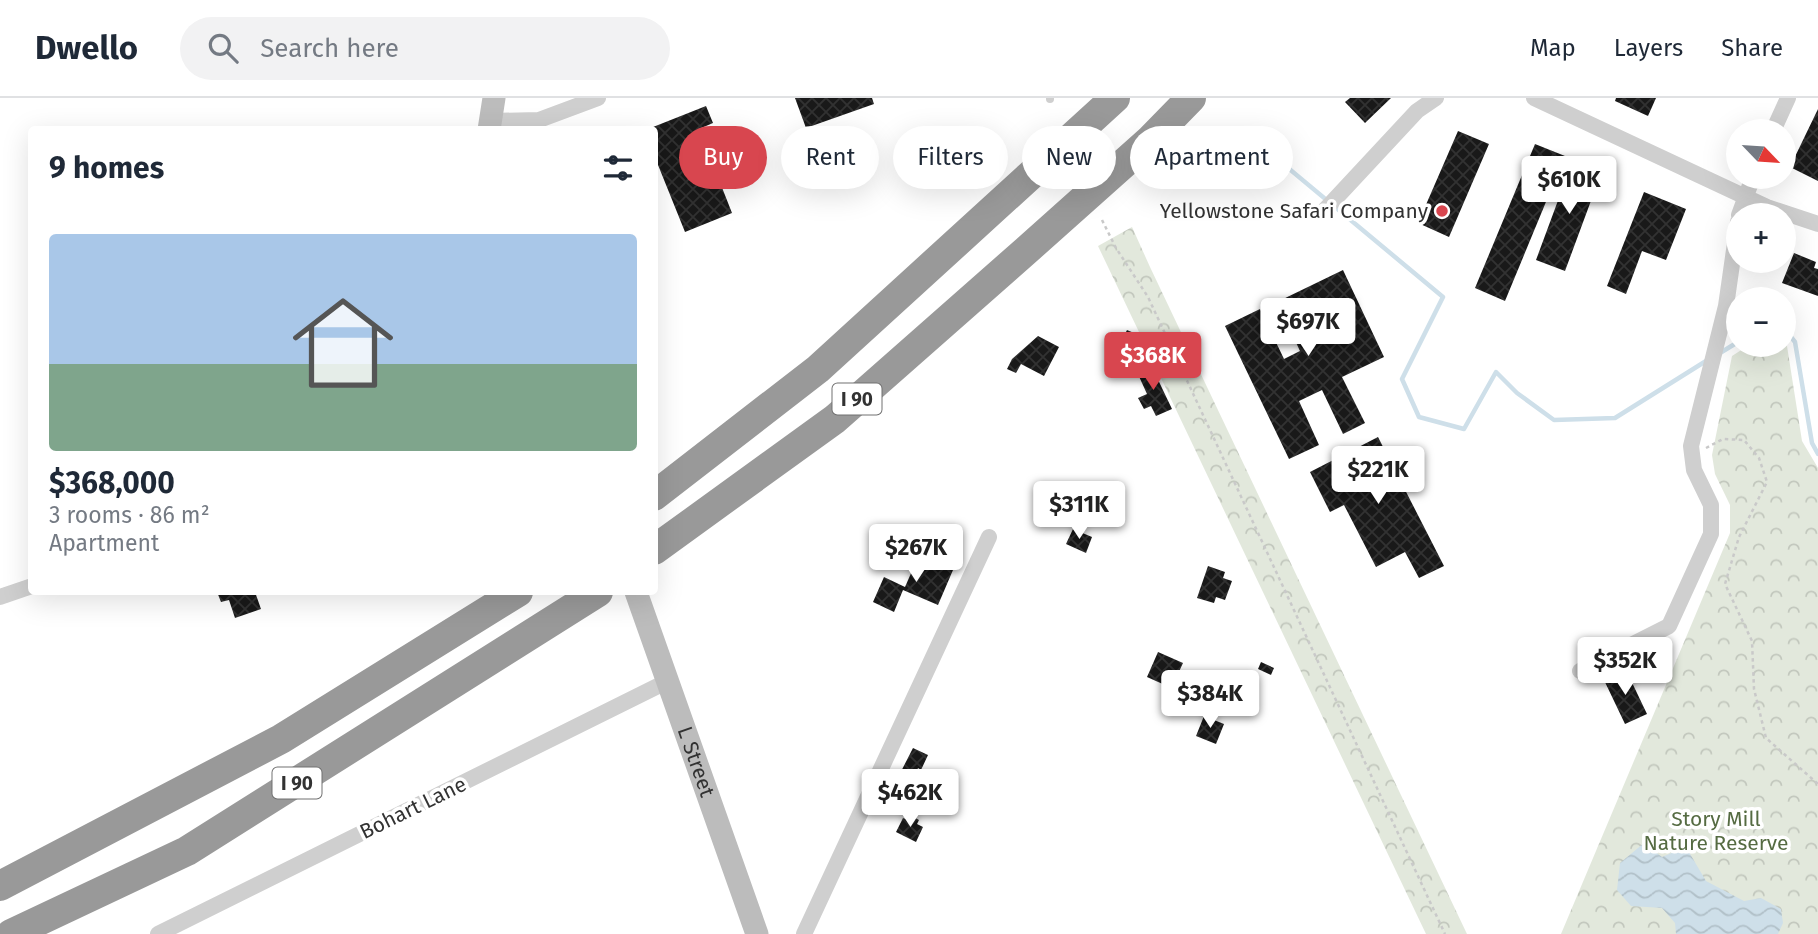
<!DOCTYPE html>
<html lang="en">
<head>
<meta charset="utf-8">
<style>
	:root { --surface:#fff; --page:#f2f2f3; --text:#1f2937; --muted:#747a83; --line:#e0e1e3; --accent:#d8464f }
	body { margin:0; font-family:"Fira Sans",sans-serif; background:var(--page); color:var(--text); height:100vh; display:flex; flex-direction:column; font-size:26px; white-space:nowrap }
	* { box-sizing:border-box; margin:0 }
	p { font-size:23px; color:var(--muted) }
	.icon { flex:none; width:38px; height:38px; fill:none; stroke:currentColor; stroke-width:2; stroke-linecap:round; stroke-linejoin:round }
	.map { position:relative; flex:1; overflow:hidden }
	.sheet { position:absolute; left:28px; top:28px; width:630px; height:469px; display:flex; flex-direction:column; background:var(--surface); border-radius:7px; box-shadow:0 7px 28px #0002 }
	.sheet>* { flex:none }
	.hud { position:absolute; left:679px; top:28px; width:665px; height:63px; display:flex; gap:14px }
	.needle { width:46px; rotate:115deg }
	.buttons { position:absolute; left:1726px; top:21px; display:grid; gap:14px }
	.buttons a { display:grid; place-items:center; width:70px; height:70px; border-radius:50%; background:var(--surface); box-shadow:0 7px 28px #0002; font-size:35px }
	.price { position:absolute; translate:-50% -60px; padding:0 16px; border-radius:7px; background:#fff; color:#222; font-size:23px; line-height:46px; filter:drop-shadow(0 2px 4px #0008) }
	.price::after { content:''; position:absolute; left:50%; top:42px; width:21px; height:16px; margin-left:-10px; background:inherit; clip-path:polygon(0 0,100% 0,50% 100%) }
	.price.selected { background:var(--accent); color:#fff }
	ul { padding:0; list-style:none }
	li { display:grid; align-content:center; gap:14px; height:371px; padding:0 21px }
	li span { display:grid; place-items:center; height:217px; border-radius:7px; color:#555 }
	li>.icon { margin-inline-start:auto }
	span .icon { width:126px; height:126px; fill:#fffc; stroke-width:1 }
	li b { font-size:30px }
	h2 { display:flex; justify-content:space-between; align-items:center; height:84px; padding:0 21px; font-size:30px }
	.tag { padding:0 24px; border-radius:32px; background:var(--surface); box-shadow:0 7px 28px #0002; font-size:24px; line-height:63px }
	.tag.selected { background:var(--accent); color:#fff }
	header { display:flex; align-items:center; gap:42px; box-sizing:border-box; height:98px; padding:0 35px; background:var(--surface); border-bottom:2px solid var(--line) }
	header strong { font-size:33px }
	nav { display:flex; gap:38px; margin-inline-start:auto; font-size:24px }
	.search { width:490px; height:63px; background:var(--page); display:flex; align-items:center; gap:18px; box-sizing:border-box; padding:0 24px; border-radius:38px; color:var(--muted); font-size:26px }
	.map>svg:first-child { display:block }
</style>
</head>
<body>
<header>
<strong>Dwello</strong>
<div class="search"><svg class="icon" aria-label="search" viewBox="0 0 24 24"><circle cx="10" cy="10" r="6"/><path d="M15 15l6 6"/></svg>Search here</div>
<nav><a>Map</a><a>Layers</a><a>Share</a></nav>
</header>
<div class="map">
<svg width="1818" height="836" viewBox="0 0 1818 836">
	<defs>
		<pattern id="park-crowns" width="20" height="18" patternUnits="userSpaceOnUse" patternTransform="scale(1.75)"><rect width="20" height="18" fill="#e2e8dc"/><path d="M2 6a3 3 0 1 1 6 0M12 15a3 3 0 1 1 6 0" fill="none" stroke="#c2c7bd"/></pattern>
		<pattern id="water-waves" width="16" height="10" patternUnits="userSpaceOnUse" patternTransform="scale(1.75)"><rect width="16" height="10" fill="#cedfe9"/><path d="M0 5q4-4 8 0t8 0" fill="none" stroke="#b1c0c8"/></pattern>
		<pattern id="building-cross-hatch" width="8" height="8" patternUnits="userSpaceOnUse" patternTransform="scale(1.75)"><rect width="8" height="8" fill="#191919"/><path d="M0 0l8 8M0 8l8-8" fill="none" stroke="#323232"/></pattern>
	</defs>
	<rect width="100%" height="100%" fill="#fff"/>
	<path fill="url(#park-crowns)" d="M1132,129L1150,169L1467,836H1426L1098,148Z
		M1783,245L1787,248L1802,343L1818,370V836H1561L1730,435V407L1715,376L1712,357L1732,258L1749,247Z"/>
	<path fill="url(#water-waves)" d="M1644,745L1662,759L1686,749L1706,783L1744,803L1761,800L1781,811L1783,825L1778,836H1676L1675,825L1662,810L1631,808L1617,792L1620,765Z"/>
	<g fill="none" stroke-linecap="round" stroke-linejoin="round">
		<path stroke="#cedfe9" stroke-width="4.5" d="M1263,49L1443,199L1402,281L1419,319L1464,331L1496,274L1517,295L1554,322L1615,320L1706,263
			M1783,229L1795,244L1812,345L1818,356
			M1720,255L1738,244"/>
	</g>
	<path fill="url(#building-cross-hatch)" d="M795,0H872L874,6L806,30Z
		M1350,0H1391L1365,25L1345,4Z
		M1616,0H1656L1648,18L1615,3Z
		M706,8L713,25L699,31L732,115L685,134L654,57V32L648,31Z
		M1818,11V83L1790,69Z
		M1458,33L1489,46L1449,139L1418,125Z
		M1535,46L1565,58L1505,203L1475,190Z
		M1573,62L1602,73L1565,173L1536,162Z
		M1644,94L1686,111L1666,162L1642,153L1626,196L1607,188Z
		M1794,155L1816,164L1814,170L1818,171V198L1782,185Z
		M1343,172L1384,259L1342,279L1365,325L1343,336L1322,292L1299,303L1319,347L1289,361L1225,228L1260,211L1284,261L1300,253L1277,204Z
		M1127,232L1134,235L1125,251L1119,248Z
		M1038,238L1059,249L1044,278L1021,266L1016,275L1007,271L1012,261Z
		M1151,267L1172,311L1156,318L1151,308L1144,311L1138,300L1147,296L1137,274Z
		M1378,339L1444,468L1419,480L1405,454L1376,469L1344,407L1330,414L1310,374Z
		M1064,400L1083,409L1073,429L1055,421Z
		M1073,431L1092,439L1086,455L1066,446Z
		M919,457L953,472L938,507L903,492L894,514L873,504L884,479L905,489Z
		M1208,468L1225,474L1223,480L1232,483L1225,502L1216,499L1214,505L1197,500Z
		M217,494H255L261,511L235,520L229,502L221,504Z
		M1158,554L1183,565L1177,578L1181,580L1176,592L1147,579Z
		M1261,564L1274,570L1271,577L1258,571Z
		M1626,572L1647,616L1625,626L1604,582Z
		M1189,584L1211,592L1206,605L1200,603L1198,609L1182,604Z
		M1204,618L1224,626L1216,646L1196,638Z
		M913,650L928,657L921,672L918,670L905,702L890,695Z
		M910,717L919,722L917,726L923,729L916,744L896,734L903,720L908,722Z"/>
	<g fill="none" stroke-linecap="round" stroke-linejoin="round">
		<path stroke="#c9c9c9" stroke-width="2.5" stroke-dasharray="3.5 3.5" stroke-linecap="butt" d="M1102,122L1116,150L1148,199L1445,836
			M1706,350L1723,341L1744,342L1759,360L1767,384L1739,439L1725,486L1752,543L1754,591L1766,640L1818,686"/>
		<path stroke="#cfcfcf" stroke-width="8" d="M1050,0V1"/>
		<path stroke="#cfcfcf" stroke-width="16" d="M1534,0L1767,109L1818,126
			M491,23L539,22L598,0
			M1773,33L1788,0
			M1322,115L1417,13L1436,0
			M1739,117L1753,79
			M0,499L32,488
			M1580,573L1669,528L1711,436V407L1694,372L1691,348L1726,208L1738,124
			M158,836L668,583
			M804,836L989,439"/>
		<g stroke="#bcbcbc" stroke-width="23">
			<path d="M489,32L494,0"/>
			<path id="s1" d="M636,494L757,836"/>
		</g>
		<path stroke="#999" stroke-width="30" d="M654,398L818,271L1115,0
			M654,452L835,321L1029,150L1150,42L1191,0
			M0,788L281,641L518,494
			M11,836L187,753L598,494"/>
	</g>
	<circle fill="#d8464f" stroke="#fff" stroke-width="2.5" cx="1442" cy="113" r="7"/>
	<g text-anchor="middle" stroke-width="7" stroke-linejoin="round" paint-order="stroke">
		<g fill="#fff" stroke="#707070" stroke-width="2">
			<rect x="832.5" y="285.5" width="49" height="31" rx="5"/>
			<rect x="272.5" y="669.5" width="49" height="31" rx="5"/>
		</g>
		<g font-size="19" font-weight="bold" fill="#323232">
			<text x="857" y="308">I 90</text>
			<text x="297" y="692">I 90</text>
		</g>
		<g font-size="21" fill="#323232" stroke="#fff" text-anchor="end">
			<text x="1428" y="120">Yellowstone Safari Company</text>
		</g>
		<g font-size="21" fill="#323232" stroke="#fff">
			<text dy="7" stroke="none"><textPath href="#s1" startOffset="180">L Street</textPath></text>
			<text transform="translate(413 710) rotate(-26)" y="7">Bohart Lane</text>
		</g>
		<g font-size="21" fill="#556b42" stroke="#fff">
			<text x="1716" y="728">Story Mill<tspan x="1716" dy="24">Nature Reserve</tspan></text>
		</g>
	</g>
</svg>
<div class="buttons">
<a><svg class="needle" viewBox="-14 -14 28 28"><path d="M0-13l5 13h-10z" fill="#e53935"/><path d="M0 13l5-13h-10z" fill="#747a83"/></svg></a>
<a>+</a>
<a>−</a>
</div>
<b class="price" style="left:1569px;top:118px">$610K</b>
<b class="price" style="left:1308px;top:260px">$697K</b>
<b class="price selected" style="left:1153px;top:294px">$368K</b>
<b class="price" style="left:1378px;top:408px">$221K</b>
<b class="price" style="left:1079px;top:443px">$311K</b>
<b class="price" style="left:916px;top:486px">$267K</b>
<b class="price" style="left:1625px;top:599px">$352K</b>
<b class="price" style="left:1210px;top:632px">$384K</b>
<b class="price" style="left:910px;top:731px">$462K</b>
<div class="hud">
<a class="tag selected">Buy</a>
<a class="tag">Rent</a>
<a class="tag">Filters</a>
<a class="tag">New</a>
<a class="tag">Apartment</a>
</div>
<section class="sheet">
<h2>9 homes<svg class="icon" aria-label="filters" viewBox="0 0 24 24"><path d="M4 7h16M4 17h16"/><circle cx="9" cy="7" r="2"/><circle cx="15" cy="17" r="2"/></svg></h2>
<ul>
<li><span style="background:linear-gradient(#a9c7e8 60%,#7fa58c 0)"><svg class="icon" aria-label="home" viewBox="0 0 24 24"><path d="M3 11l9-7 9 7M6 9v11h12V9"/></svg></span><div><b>$368,000</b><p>3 rooms · 86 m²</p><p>Apartment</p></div></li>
</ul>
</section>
</div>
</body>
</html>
